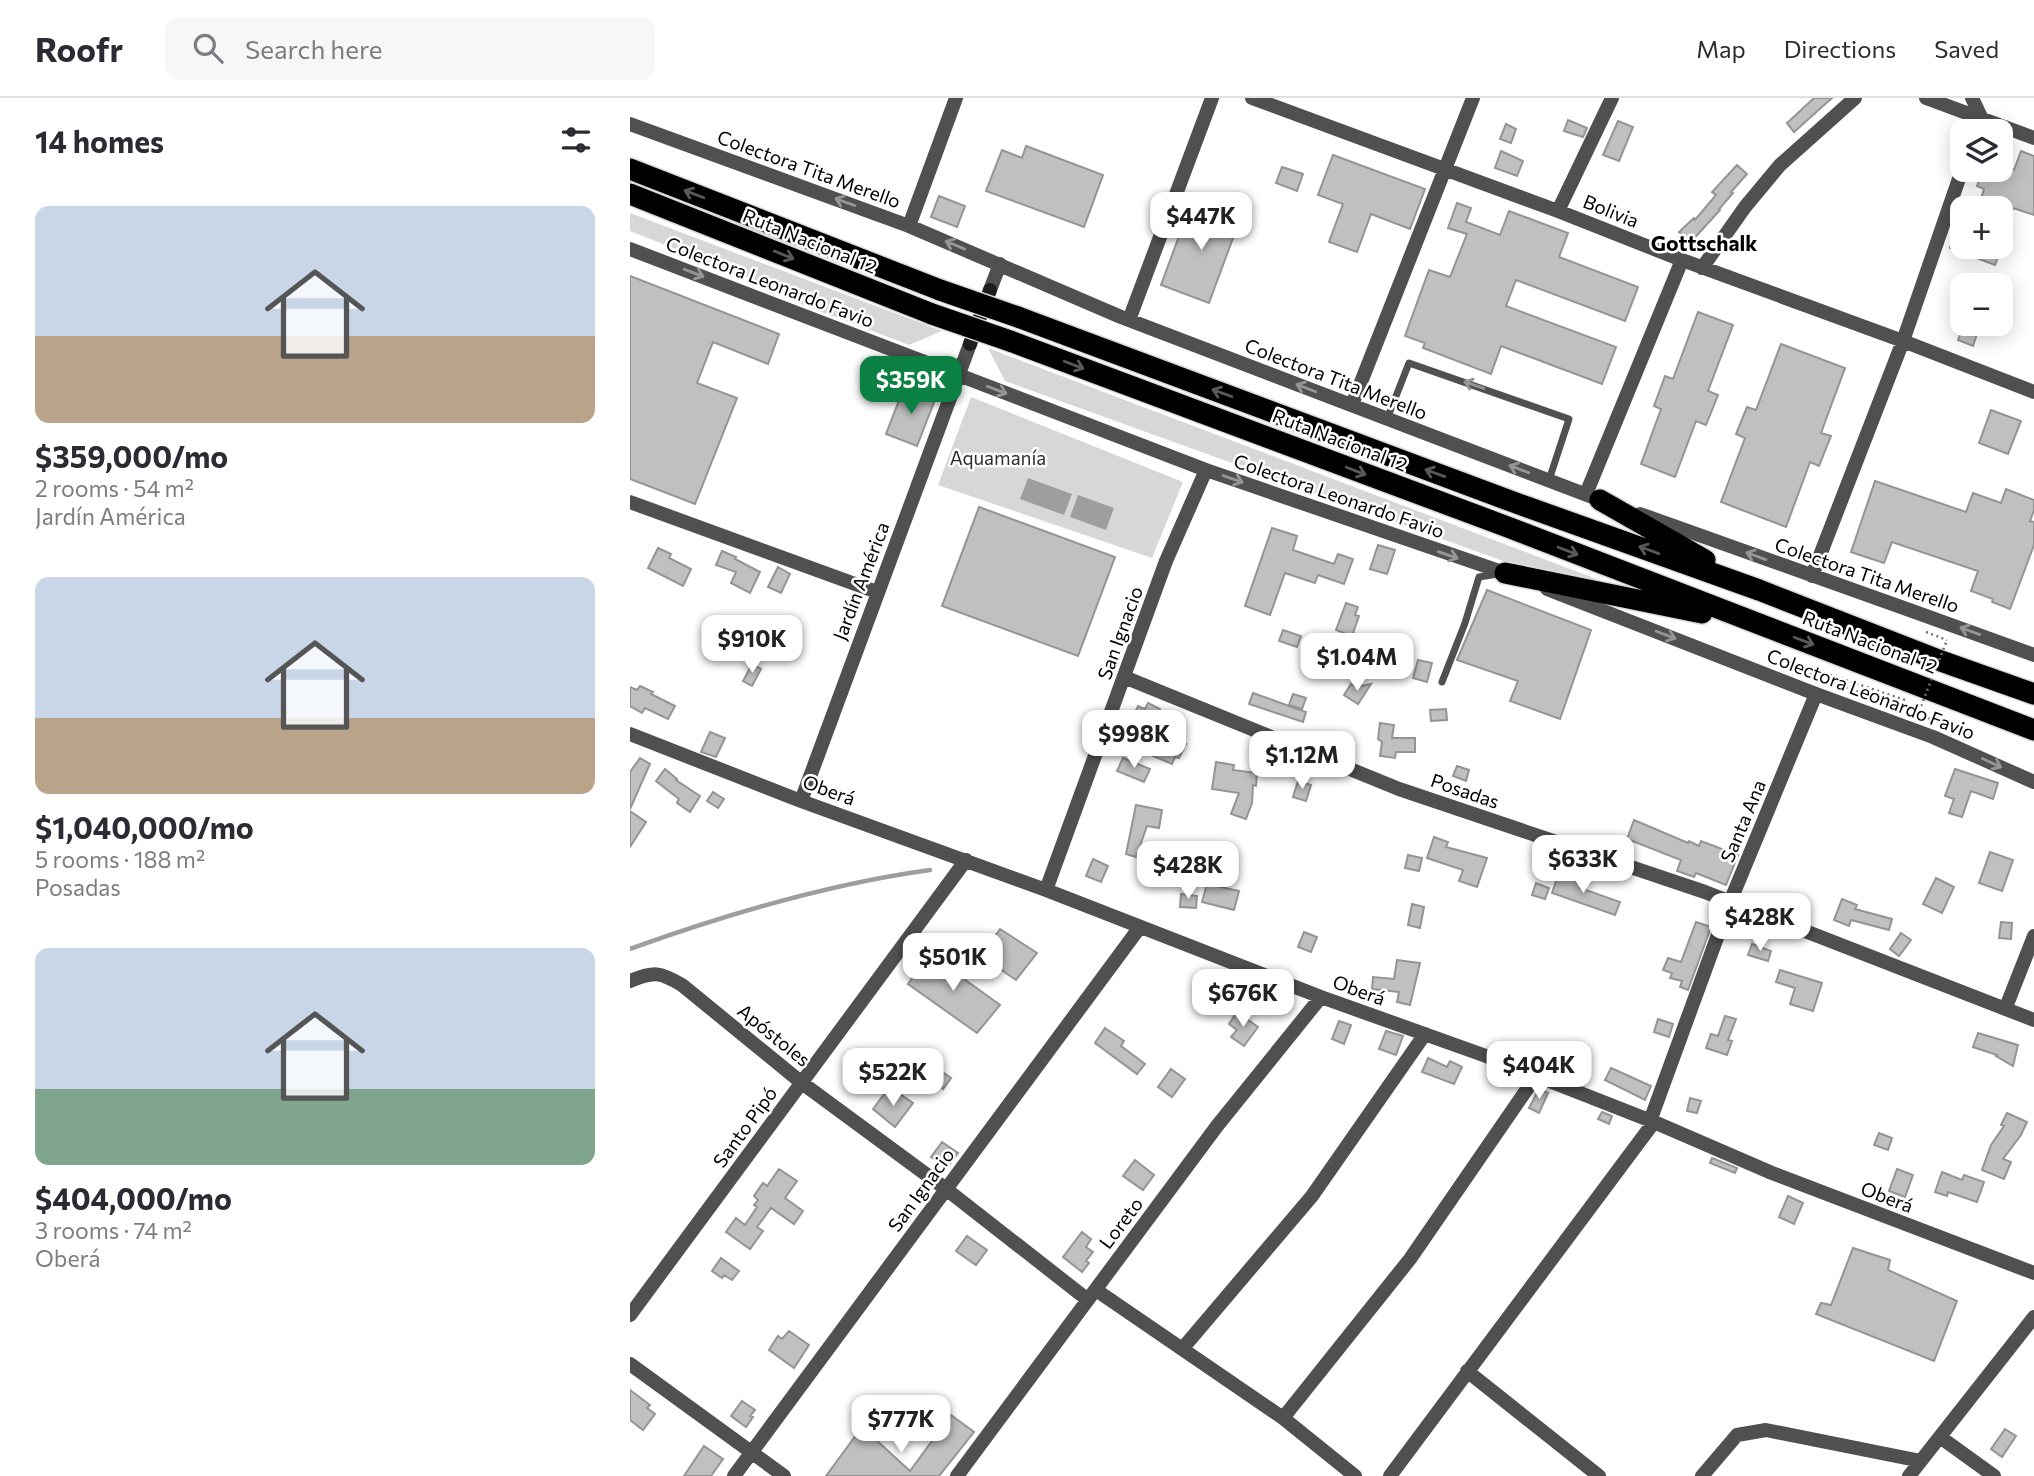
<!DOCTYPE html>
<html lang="en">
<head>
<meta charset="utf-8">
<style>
	:root { --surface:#fff; --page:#f7f7f7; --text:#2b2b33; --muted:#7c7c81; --line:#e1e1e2; --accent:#0b8043 }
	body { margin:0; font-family:Commissioner,sans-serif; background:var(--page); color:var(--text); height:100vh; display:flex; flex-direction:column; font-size:26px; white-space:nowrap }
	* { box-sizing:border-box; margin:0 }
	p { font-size:23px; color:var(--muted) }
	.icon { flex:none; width:38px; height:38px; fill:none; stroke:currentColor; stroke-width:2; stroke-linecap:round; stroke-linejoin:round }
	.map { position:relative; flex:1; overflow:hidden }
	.details { display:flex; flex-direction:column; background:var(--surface); width:630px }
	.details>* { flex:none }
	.fabs { position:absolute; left:1320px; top:21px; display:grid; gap:14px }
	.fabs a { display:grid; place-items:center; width:63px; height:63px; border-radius:14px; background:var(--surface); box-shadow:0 4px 18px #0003; font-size:35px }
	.price { position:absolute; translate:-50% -60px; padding:0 16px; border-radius:14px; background:#fff; color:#222; font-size:23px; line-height:46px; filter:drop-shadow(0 2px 4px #0008) }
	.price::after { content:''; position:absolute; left:50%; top:42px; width:21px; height:16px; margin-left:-10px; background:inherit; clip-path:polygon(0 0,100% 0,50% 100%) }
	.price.on { background:var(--accent); color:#fff }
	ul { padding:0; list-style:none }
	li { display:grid; align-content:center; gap:14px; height:371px; padding:0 35px }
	li span { display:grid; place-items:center; height:217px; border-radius:14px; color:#555 }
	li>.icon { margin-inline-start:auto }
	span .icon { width:126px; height:126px; fill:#fffc; stroke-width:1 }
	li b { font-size:30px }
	h2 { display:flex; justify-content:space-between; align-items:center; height:84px; padding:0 35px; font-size:30px }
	header { display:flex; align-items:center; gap:42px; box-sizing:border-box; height:98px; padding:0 35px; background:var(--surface); border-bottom:2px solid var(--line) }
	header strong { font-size:33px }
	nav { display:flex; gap:38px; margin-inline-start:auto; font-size:24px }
	.search { width:490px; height:63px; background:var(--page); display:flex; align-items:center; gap:18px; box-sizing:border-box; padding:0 24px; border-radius:14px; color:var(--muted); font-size:26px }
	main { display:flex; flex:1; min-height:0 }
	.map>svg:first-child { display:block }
</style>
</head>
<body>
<header>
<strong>Roofr</strong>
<div class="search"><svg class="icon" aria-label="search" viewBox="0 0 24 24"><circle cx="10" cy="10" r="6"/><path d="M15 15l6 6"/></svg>Search here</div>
<nav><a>Map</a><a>Directions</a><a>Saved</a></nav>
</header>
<main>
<section class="details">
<h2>14 homes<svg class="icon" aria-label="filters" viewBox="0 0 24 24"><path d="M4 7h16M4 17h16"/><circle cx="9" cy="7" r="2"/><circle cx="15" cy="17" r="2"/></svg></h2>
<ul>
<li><span style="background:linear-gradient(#c9d6e8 60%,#b9a48a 0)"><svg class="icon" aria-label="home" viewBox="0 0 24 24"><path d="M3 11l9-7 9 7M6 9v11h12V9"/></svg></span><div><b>$359,000/mo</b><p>2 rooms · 54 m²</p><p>Jardín América</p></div></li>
<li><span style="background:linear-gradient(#c9d6e8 65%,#b9a48a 0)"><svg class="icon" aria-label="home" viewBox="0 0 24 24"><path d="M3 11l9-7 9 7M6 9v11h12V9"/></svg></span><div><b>$1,040,000/mo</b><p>5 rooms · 188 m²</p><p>Posadas</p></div></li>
<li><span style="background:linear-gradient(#c9d6e8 65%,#7fa58c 0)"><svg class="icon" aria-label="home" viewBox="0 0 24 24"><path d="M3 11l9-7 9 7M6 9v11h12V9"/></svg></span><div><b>$404,000/mo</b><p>3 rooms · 74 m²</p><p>Oberá</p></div></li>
</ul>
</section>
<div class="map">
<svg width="1404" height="1378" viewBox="0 0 1404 1378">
	<rect width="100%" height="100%" fill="#fff"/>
	<path fill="#d7d7d7" d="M0,115L312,233L279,247L166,204L142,189L0,133Z
		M358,250L977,485L912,477L375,283Z
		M341,299L553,384L522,460L308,387Z"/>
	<path fill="#9e9e9e" d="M398,380L442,396L434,417L390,401Z
		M448,397L484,410L476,432L440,419Z"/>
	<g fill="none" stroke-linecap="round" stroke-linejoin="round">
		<path stroke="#9e9e9e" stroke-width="4.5" d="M0,851C97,816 198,786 300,772"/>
	</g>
	<path fill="#c0c0c0" stroke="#949494" stroke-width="2" d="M1184,0H1202L1164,34L1157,25Z
		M938,22L957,30L953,39L934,33Z
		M988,23L1003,29L989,63L973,57Z
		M876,26L886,31L881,45L870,41Z
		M396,48L473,77L454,129L356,93L372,52L392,60Z
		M871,53L893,63L887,78L865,70Z
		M1391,53L1404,58V117L1383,110L1372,143L1370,142V110H1348L1354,91L1347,88L1353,72H1370V67L1384,72Z
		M703,57L795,91L780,131L741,116L727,154L699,144L713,106L688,97Z
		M1107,67L1117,76L1101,94L1103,95L1089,111L1090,112L1060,145L1049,134L1064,120L1065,122L1086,97L1082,94Z
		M652,69L673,76L667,93L646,85Z
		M309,98L335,108L327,129L301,119Z
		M562,103L610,121L579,205L531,187Z
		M827,105L841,110L836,124L870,137L879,113L938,135L929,159L1008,189L995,223L886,182L876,208L986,249L972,286L871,248L861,276L793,250L795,245L775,238L799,172L820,179L837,136L818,130Z
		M1320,149H1372L1365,167L1320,150Z
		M0,178L149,236L138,266L83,244L67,285L107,300L65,406L0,381Z
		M1068,214L1103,227L1078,293L1088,297L1076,327L1066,323L1045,379L1011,366L1031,311L1024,308L1035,278L1043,281Z
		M1334,226L1349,230L1343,248L1328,242Z
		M1151,246L1215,270L1191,335L1201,338L1189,368L1180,364L1156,429L1091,404L1115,340L1106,336L1117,309L1126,312Z
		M275,287L306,299L287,348L256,336Z
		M1361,312L1391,323L1378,356L1349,345Z
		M1245,383L1336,414L1343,395L1371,405L1376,391L1404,402V412L1400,423L1404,424V447L1380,511L1362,504L1363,501L1341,493L1348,473L1262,444L1254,465L1221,454Z
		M349,409L485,459L448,558L312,508Z
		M642,430L667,438L663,452L704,466L708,456L723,461L714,486L688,477L685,485L655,475L640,517L615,508Z
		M748,447L765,452L757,476L740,471Z
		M28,450L41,456L39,460L61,471L53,488L18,470Z
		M92,453L106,459L105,461L130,474L120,495L101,485L106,474L86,467Z
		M148,469L160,476L151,495L138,489Z
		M857,492L961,532L930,621L880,603L888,583L827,562Z
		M716,505L728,509L725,517L729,518L722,538L706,532Z
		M653,532L671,538L667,549L649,543Z
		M788,562L802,565L797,584L783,580Z
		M122,566L131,571L122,588L113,583Z
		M721,586L726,589L741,586L728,606L714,597Z
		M10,588L23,594L21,596L45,608L38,621L15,610L12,615L0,608V589L7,592Z
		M623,595L676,614L673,624L619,606Z
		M663,596L676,600L672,611L659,607Z
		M518,605L530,611L519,637L502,630L505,623L502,621L508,608L515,611Z
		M816,611L817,622L801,623L800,612Z
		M750,625L764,627L762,640H785V654H766L765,660L750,658L752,644L748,641Z
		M80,634L95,640L86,659L71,654Z
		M532,636L556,646L549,660L545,659L542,666L523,658Z
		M10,660L20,666L0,711V674Z
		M493,660L520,671L514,684L487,673Z
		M586,664L604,667L603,672L627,675L626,688L623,687L622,705L616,721L601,716L609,695L582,691Z
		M827,668L839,672L836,683L823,678Z
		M35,671L47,681L46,682L70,698L60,714L47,705L49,701L26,683Z
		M1325,671L1368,685L1363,701L1341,693L1332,719L1319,715L1324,701L1315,698Z
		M668,683L681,687L676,703L663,699Z
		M83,694L94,701L88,710L77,703Z
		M506,707L532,712L529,730L517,728L506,759L496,756Z
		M0,713L16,724L0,749Z
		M1004,722L1058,745L1059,743L1069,748L1071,743L1108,757L1096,787L1066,775L1064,779L1047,773L1051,762L997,741Z
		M804,739L818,744L816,749L857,760L847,789L829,783L833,772L797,760Z
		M1360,754L1383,762L1372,793L1349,785Z
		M778,757L792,760L789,773L775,770Z
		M463,761L478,768L471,784L456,778Z
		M929,775L952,784L950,790L990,804L985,817L922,795Z
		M1306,780L1324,789L1312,815L1293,806Z
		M906,785L919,790L915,801L902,797Z
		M577,786L609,793L604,812L572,804Z
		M551,796L567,798L566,810L550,809Z
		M1212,801L1227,807L1225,811L1262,821L1259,832L1221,822L1219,828L1204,822Z
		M782,806L794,809L790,830L778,827Z
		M1066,824L1081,829L1058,892L1050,889L1052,883L1040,880L1042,875L1033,872L1038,860L1051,864Z
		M1371,824L1382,825L1381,841L1369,840Z
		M370,831L407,855L386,882L351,858Z
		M674,834L687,839L681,854L668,849Z
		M1271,835L1281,842L1269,858L1260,851Z
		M1122,846L1141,853L1138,863L1118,857Z
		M300,855L312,865L318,858L329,866L323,873L370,907L347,935L278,886Z
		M767,862L790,865L780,907L767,904L769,894L742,891L743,879L764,881Z
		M1150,872L1192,885L1183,913L1160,906L1165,890L1146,884Z
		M607,914L628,929L614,948L601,939L607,932L599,926Z
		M1095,918L1106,921L1098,942L1102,943L1097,957L1076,950L1081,936L1088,938Z
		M1028,921L1043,926L1039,939L1024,934Z
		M709,923L721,927L714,946L702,941Z
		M475,930L494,943L491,948L515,966L507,976L465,945Z
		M756,933L773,938L766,957L749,951Z
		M1348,935L1388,947L1383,968L1366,958L1367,957L1343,949Z
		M798,960L817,969L820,963L832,969L824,986L792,974Z
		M301,966L321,980L313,991L293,977Z
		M981,970L1021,988L1015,1002L975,982Z
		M541,971L555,981L542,999L528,989Z
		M909,991L918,995L909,1015L899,1010Z
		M267,994L283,1005L265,1029L243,1011L255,995L262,1001Z
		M1060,1000L1071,1003L1067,1015L1057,1013Z
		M972,1014L982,1018L979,1026L968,1021Z
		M1377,1015L1397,1024L1391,1037L1373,1061L1381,1064L1374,1081L1352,1072L1361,1047L1374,1028L1371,1027Z
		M1249,1035L1262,1040L1258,1052L1244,1047Z
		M312,1044L328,1055L317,1070L301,1059Z
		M1082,1060L1107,1070L1105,1075L1080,1065Z
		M505,1062L524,1077L513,1092L493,1078Z
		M149,1071L167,1083L155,1100L173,1113L164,1126L141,1110L127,1129L133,1133L120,1151L96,1134L106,1120L115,1127L127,1109L124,1107L128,1102L124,1098L133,1085L137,1088Z
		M1267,1071L1283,1077L1275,1099L1259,1093Z
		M1312,1074L1332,1082L1334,1077L1354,1084L1347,1104L1318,1094L1317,1098L1305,1094Z
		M1158,1098L1173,1105L1164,1126L1149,1119Z
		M452,1134L461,1141L456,1149L463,1154L456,1163L459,1165L452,1174L433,1159Z
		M337,1138L357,1152L346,1167L326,1153Z
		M1223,1150L1260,1162L1258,1172L1327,1203L1304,1263L1186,1216L1191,1205L1201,1207Z
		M91,1160L109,1173L102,1182L94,1177L92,1180L82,1173Z
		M159,1233L179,1247L164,1270L139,1252L148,1238L152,1241Z
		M0,1292L20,1307L17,1310L25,1316L13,1332L0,1322Z
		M112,1303L125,1312L120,1318L123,1319L116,1329L101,1318Z
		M321,1317L344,1334L309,1378H196L232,1329L280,1373Z
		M1375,1331L1386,1338L1372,1359L1361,1351Z
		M74,1348L93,1361L81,1378H54Z"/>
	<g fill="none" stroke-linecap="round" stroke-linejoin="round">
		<defs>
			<path id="highway" d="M0,71L310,192
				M0,96L302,216
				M388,219L886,405L1129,492L1311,563L1404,596
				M380,243L875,428L1404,632
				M970,402L1075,462
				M875,475L1072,515"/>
		</defs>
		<use href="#highway" stroke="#dbdbdb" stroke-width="24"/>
		<path stroke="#727272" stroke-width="2.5" stroke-dasharray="2 3.5" stroke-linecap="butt" d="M1296,534L1317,542
			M1275,602L1171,567L1169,572L1309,624L1308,627"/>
		<path stroke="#505050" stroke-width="7" d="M757,321L779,265L939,321L919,382
			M812,584L835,525L849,479L868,476"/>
		<path stroke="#505050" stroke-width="14" d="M622,0L928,113L1052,162L1273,243L1404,294
			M1296,0L1404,40
			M1342,0L1351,19L1346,33
			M0,26L279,128L491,219L978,405
			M928,113L982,0
			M279,128L326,0
			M0,151L576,372L881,477
			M1072,170L1115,109L1150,67L1225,0
			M360,192L370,166
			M499,222L582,0
			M722,307L843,0
			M956,396L1052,162
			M0,404L247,494
			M1010,416C1141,463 1273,509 1404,557
			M1182,478L1273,243L1332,72
			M917,491L1186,596L1303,639L1404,684
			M494,579L769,691L1075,794L1404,922
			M0,636L171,703L416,792L691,899L856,958L1024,1024L1142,1075L1404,1175
			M171,703L340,246
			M416,792L536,463L576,372
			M0,883C24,873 30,874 52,887L172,985L316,1091L458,1202
			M1376,909L1404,838
			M1020,1023L1100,804L1186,596
			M466,1192L653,1320L725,1378
			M0,1217L336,762
			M553,1250L682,1098L795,936
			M0,1266L154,1378
			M837,1273L969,1378
			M653,1320L780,1161L906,978
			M1310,1339L1364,1378
			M104,1378L510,829
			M327,1378L587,1028L691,899
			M760,1378L1024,1024
			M1072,1378L1107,1337L1136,1332L1291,1363
			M1279,1378L1404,1219"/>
		<path stroke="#1d1d1d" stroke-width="14" d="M340,246L360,192"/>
		<use href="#highway" stroke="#000" stroke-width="21"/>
		<defs>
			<path id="highway-bridge" d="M310,192L388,219
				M302,216L380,243"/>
		</defs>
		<use href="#highway-bridge" stroke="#dbdbdb" stroke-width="24" stroke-linecap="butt"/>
		<path stroke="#727272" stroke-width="2.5" stroke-dasharray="2 3.5" stroke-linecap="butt" d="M1291,608L1317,542"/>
		<use href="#highway-bridge" stroke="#000" stroke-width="21"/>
	</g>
	<defs><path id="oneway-shaft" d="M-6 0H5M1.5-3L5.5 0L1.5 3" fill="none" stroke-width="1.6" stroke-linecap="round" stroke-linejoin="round" transform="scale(1.75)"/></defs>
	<g stroke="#595959">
		<use href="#oneway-shaft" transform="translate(64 96) rotate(-159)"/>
		<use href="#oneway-shaft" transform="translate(154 157) rotate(22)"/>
		<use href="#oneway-shaft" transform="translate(444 267) rotate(21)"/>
		<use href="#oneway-shaft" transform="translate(592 295) rotate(-160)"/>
		<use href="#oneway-shaft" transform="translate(726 373) rotate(21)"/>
		<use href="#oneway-shaft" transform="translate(805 375) rotate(-160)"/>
		<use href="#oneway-shaft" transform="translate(1019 452) rotate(-160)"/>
		<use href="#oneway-shaft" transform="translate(938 453) rotate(21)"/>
		<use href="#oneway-shaft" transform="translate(1174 543) rotate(21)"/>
	</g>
	<g stroke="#969696">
		<use href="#oneway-shaft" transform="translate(215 104) rotate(-160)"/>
		<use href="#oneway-shaft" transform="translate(325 147) rotate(-157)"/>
		<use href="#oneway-shaft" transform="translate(64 175) rotate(21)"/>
		<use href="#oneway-shaft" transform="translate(844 287) rotate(-161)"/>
		<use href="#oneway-shaft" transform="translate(676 290) rotate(-159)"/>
		<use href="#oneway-shaft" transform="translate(367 292) rotate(21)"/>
		<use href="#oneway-shaft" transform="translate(889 371) rotate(-159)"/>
		<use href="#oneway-shaft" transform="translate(603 381) rotate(19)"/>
		<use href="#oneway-shaft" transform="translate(818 457) rotate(19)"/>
		<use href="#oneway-shaft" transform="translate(1126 458) rotate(-160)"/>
		<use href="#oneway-shaft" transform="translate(1340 533) rotate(-160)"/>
		<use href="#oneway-shaft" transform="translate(1036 537) rotate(21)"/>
		<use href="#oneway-shaft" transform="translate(1362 665) rotate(25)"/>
	</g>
	<g text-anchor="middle" stroke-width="5" stroke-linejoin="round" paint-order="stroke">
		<g font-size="19" fill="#000" stroke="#fff">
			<text transform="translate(179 71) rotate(20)" y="7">Colectora Tita Merello</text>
			<text transform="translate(981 113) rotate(22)" y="7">Bolivia</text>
			<text transform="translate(180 143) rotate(22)" y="7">Ruta Nacional 12</text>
			<text transform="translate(140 184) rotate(21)" y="7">Colectora Leonardo Favio</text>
			<text transform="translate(706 281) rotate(21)" y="7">Colectora Tita Merello</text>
			<text transform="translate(710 342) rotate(21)" y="7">Ruta Nacional 12</text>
			<text transform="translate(709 398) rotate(19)" y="7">Colectora Leonardo Favio</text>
			<text transform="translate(1237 477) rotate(19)" y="7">Colectora Tita Merello</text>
			<text transform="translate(231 483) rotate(-69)" y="7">Jardín América</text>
			<text transform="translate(490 535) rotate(-70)" y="7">San Ignacio</text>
			<text transform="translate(1240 544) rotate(21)" y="7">Ruta Nacional 12</text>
			<text transform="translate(1241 596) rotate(21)" y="7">Colectora Leonardo Favio</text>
			<text transform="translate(199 692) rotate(20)" y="7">Oberá</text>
			<text transform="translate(835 693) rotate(19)" y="7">Posadas</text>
			<text transform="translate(1113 723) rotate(-67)" y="7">Santa Ana</text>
			<text transform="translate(729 892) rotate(20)" y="7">Oberá</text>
			<text transform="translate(144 937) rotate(39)" y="7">Apóstoles</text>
			<text transform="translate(115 1029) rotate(-54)" y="7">Santo Pipó</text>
			<text transform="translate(291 1092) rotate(-54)" y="7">San Ignacio</text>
			<text transform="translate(1257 1099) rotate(21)" y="7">Oberá</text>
			<text transform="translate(491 1125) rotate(-53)" y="7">Loreto</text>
		</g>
		<g font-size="19" fill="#2e2e2e" stroke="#fff">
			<text x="368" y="367">Aquamanía</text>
		</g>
		<g font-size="21" font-weight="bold" fill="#000" stroke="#fff">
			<text x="1074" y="153">Gottschalk</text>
		</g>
	</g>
</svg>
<div class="fabs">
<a><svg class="icon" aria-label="layers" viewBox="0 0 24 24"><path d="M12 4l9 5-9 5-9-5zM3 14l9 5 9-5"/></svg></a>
<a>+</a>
<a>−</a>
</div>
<b class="price" style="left:571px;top:154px">$447K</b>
<b class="price on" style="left:281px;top:318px">$359K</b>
<b class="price" style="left:122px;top:577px">$910K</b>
<b class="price" style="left:727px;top:595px">$1.04M</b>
<b class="price" style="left:504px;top:672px">$998K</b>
<b class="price" style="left:672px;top:693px">$1.12M</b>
<b class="price" style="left:953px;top:797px">$633K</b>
<b class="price" style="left:558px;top:803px">$428K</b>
<b class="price" style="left:1130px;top:855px">$428K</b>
<b class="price" style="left:323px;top:895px">$501K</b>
<b class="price" style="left:613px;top:931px">$676K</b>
<b class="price" style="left:909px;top:1003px">$404K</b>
<b class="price" style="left:263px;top:1010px">$522K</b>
<b class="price" style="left:271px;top:1357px">$777K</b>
</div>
</main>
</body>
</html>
